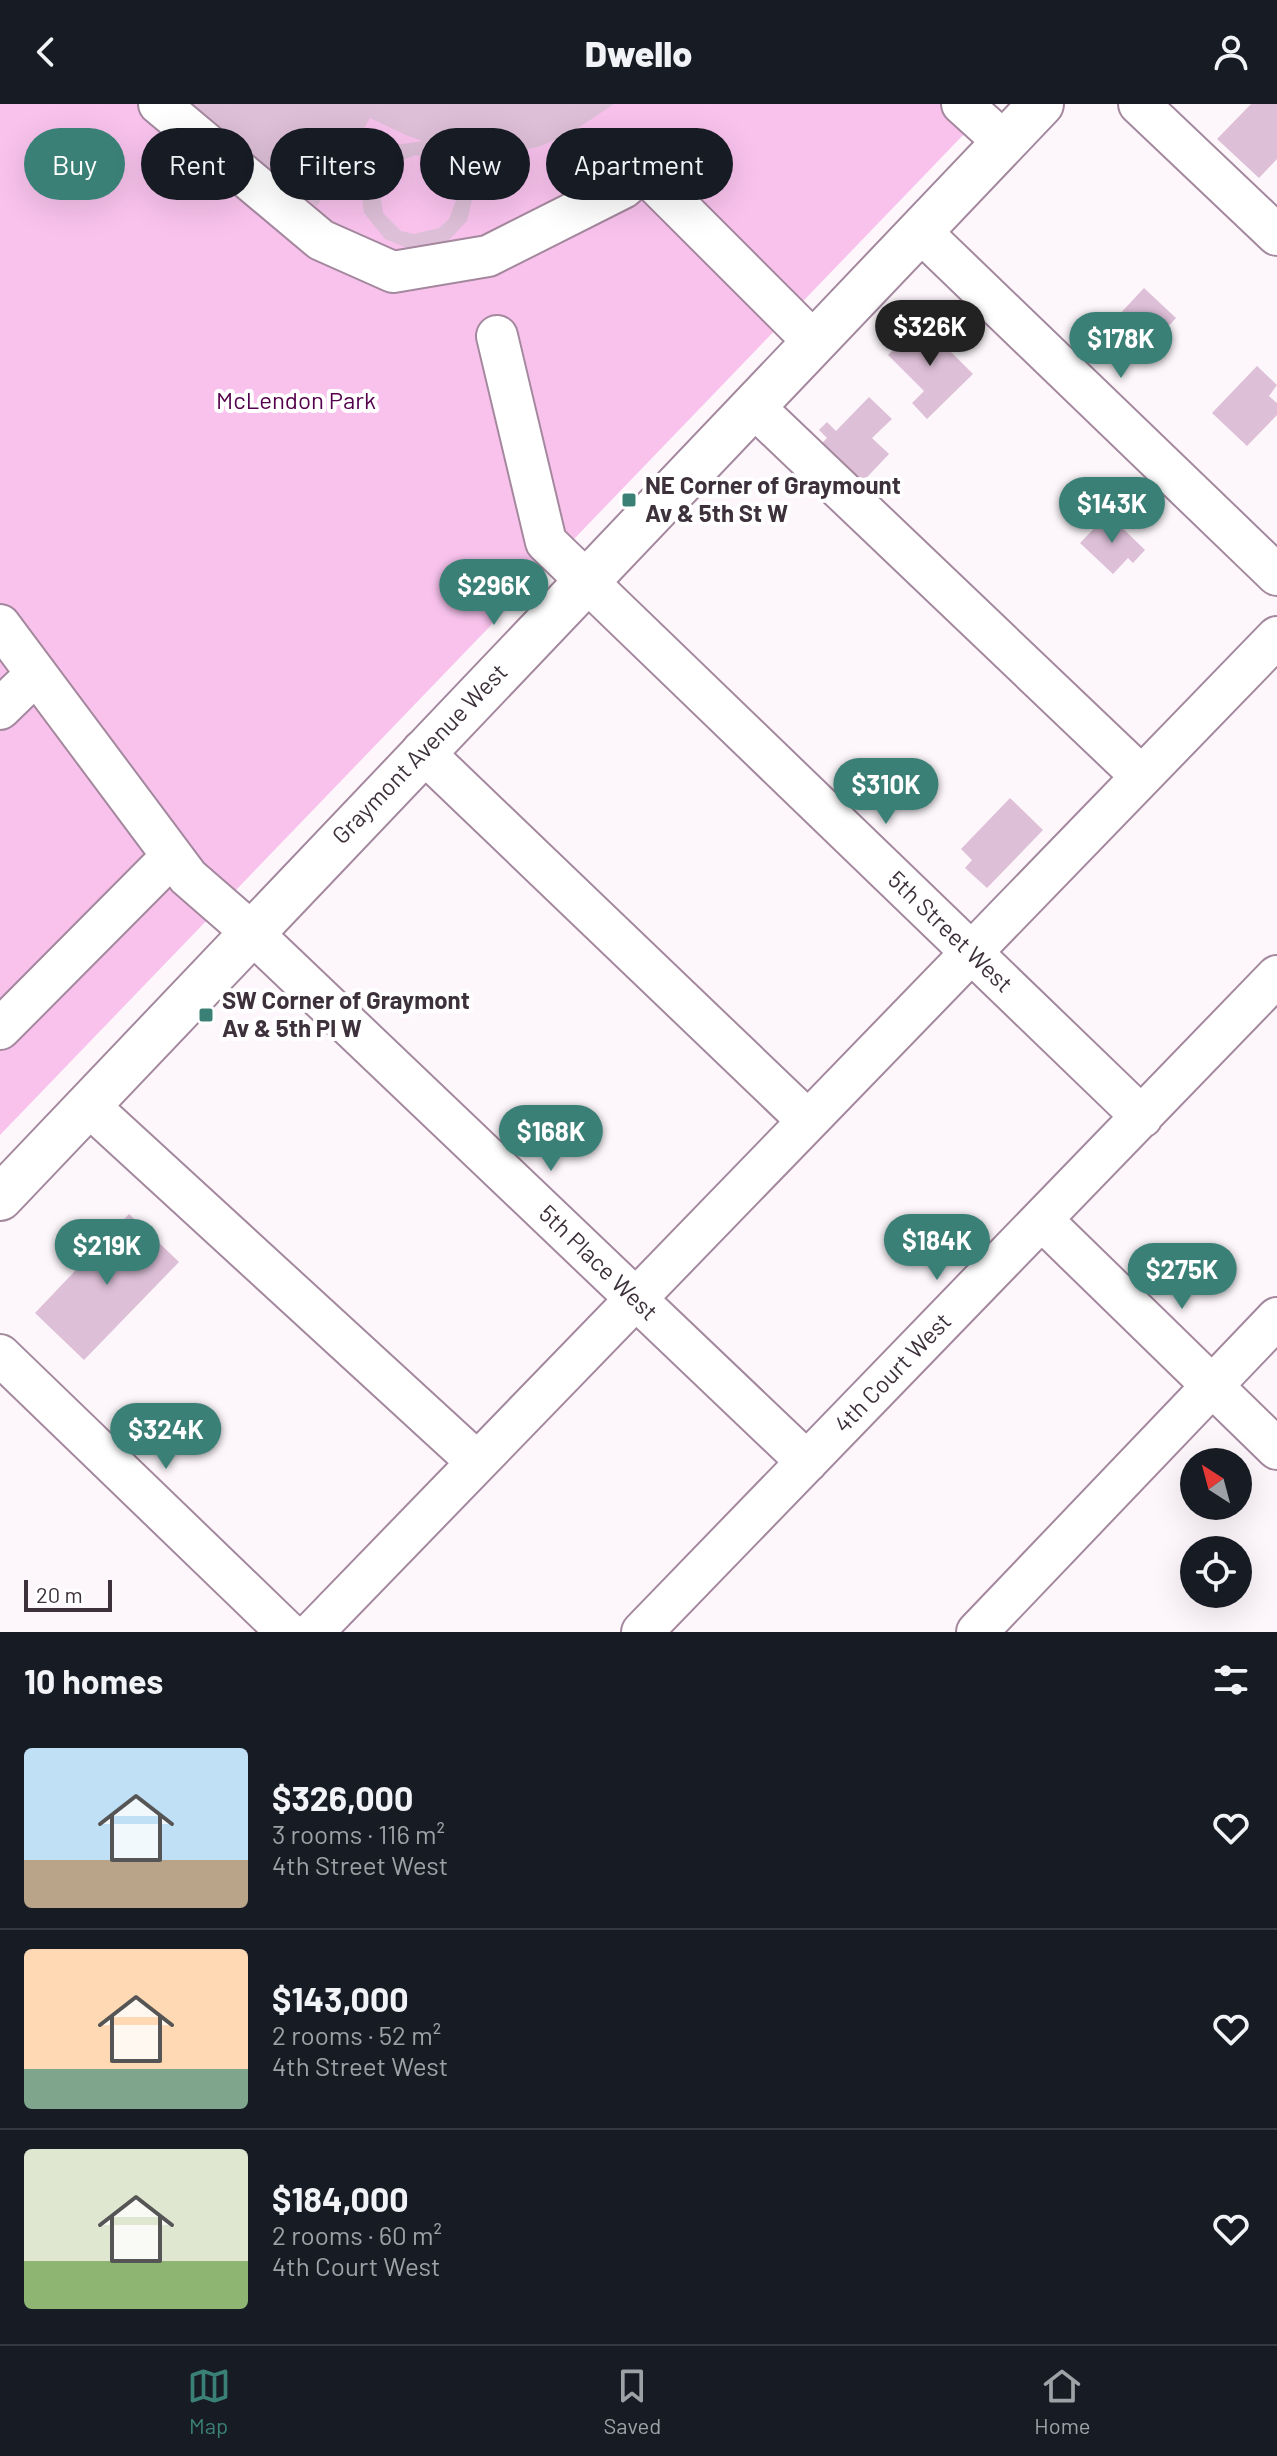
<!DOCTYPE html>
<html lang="en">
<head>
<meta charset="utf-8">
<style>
	:root { --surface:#171b24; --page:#242831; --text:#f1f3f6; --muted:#9ea1a6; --line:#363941; --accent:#3a8076 }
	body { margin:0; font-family:Barlow,sans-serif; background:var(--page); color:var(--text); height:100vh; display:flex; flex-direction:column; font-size:30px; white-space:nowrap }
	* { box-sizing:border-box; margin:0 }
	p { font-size:26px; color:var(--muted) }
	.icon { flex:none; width:44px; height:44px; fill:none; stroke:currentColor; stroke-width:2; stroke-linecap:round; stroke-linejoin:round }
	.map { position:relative; height:1528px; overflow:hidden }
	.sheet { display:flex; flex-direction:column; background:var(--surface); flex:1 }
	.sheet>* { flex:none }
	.top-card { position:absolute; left:24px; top:24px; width:800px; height:72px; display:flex; gap:16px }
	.needle { width:52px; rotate:324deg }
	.controls { position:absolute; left:1180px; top:1344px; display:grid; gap:16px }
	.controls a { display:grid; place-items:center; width:72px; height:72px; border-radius:50%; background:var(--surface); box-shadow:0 8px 32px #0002; font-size:40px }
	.scale { position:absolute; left:24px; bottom:20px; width:88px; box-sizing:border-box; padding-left:8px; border:4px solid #3d313b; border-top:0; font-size:22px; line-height:28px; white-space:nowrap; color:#3d313b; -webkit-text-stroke:6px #fff; paint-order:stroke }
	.price { position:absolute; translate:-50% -68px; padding:0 18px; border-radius:28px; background:var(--accent); color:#fff; font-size:26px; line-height:52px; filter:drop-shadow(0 2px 4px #0008) }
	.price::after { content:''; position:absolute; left:50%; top:48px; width:24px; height:18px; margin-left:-12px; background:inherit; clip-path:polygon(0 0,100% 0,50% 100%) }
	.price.selected { background:#222; color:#fff }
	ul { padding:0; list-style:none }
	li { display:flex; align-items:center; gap:24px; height:200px; padding:0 24px }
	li+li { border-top:2px solid var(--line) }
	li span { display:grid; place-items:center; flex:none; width:224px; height:160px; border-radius:8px; color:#555 }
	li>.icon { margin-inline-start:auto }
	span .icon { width:96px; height:96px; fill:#fffc; stroke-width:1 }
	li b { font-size:34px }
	h2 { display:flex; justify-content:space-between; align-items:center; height:96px; padding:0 24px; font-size:34px }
	.tag { padding:0 28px; border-radius:36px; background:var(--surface); box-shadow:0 8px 32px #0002; font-size:28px; line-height:72px }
	.tag.selected { background:var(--accent); color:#fff }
	header { display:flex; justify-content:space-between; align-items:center; height:104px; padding:0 24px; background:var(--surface); font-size:36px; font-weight:800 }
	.tabs { display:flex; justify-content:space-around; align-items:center; height:112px; border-top:2px solid var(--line); background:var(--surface); font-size:22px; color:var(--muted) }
	.tabs a { display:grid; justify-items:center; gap:4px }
	.tabs .selected { color:var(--accent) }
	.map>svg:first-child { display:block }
</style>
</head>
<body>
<header><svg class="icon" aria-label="back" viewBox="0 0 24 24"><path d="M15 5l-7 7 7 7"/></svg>Dwello<svg class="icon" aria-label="person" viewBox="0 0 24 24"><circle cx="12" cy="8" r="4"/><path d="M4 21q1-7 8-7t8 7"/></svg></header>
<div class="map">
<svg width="1277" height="1528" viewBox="0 0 1277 1528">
	<rect width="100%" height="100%" fill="#fdf7fb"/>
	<path fill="#f8c2ed" d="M0,0H993L0,1031Z"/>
	<path fill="#ddbfd7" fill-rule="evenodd" d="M180,0H614L569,30L538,43L507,49L476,50L447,44L467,65L474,87L467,117L446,139L415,147L385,135L364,109L360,79L338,69L317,102L278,77ZM370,14L408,32L423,37L395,41L371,61L350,48ZM416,51L441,58L450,67L458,91L449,115L439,124L414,130L401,127L383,109L379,83L392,60Z
		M1251,0H1277V55L1259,74L1217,35Z
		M1144,184L1176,214L1148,244L1116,214Z
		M921,218L973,270L927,315L912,299L924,287L888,251Z
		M1257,262L1277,281L1269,292L1277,299V311L1247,342L1212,309Z
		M869,293L892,315L872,334L889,350L854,387L813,348L827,334L819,326L827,318L836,327Z
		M1108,410L1145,446L1133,459L1128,454L1113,470L1080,439Z
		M1010,694L1043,726L987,784L965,764L972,756L961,745Z
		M129,1110L179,1158L84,1256L35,1209Z"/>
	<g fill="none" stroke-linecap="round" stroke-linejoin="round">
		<defs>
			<path id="minor" d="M159,0L321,136L393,168L488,152L623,84L643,67L815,239
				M962,0L1005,39
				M1139,0L1277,131
				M921,128L1277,471
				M497,232L546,438L1142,1013
				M753,302L1141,672
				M0,521L188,773L250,827L807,1358
				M0,605L35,571
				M422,647L808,1017
				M0,925L172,752
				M88,1001L477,1358
				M1042,1116L1277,1345
				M0,1251L287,1528
				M313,1528L1277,533
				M642,1528L1277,872
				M977,1528L1277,1214"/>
			<path id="major" d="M0,1094L1041,0"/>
		</defs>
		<use href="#minor" stroke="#a4889e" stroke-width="44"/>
		<use href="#major" stroke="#a4889e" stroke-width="48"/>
		<use href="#minor" stroke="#fff" stroke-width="40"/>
		<use href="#major" stroke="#fff" stroke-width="44"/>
	</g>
	<g fill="#3a8076" stroke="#fff" stroke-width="3">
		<rect x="621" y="388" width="16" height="16" rx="4"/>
		<rect x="198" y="903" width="16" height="16" rx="4"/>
	</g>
	<g text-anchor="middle" stroke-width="8" stroke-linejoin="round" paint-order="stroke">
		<g font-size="24" fill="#54004c" stroke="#fff">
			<text x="296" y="305">McLendon Park</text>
		</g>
		<g font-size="24" font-weight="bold" fill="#3d313b" stroke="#fff" text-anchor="start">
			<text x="645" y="390">NE Corner of Graymount<tspan x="645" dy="28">Av &amp; 5th St W</tspan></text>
			<text x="222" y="905">SW Corner of Graymont<tspan x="222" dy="28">Av &amp; 5th Pl W</tspan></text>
		</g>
		<g font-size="24" fill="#3d313b" stroke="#fff">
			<text transform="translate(420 650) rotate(-46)" y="8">Graymont Avenue West</text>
			<text transform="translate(950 828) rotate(44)" y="8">5th Street West</text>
			<text transform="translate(598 1159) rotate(44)" y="8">5th Place West</text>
			<text transform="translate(893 1269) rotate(-46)" y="8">4th Court West</text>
		</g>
	</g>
</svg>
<div class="controls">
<a><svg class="needle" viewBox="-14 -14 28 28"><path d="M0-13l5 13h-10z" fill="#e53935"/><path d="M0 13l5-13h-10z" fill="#9ea1a6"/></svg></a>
<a><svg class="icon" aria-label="locate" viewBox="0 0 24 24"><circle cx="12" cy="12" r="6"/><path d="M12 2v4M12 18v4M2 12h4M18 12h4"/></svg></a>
</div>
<div class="scale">20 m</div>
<b class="price selected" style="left:930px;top:264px">$326K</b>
<b class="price" style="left:1121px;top:276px">$178K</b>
<b class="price" style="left:1112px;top:441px">$143K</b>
<b class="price" style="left:494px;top:523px">$296K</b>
<b class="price" style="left:886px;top:722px">$310K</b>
<b class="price" style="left:551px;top:1069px">$168K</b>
<b class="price" style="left:937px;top:1178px">$184K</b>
<b class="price" style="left:107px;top:1183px">$219K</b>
<b class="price" style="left:1182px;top:1207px">$275K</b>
<b class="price" style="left:166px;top:1367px">$324K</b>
<div class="top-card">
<a class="tag selected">Buy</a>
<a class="tag">Rent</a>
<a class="tag">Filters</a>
<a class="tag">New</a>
<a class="tag">Apartment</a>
</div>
</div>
<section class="sheet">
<h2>10 homes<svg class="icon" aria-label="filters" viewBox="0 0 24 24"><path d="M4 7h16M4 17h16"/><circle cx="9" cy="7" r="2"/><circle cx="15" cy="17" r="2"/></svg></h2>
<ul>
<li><span style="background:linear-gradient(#bfe0f5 70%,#b9a48a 0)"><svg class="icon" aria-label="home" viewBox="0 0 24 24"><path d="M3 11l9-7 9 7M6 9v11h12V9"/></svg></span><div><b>$326,000</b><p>3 rooms · 116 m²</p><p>4th Street West</p></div><svg class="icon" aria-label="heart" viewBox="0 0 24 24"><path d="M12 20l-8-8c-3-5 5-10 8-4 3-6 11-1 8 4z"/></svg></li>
<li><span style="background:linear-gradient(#ffd9b3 75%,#7fa58c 0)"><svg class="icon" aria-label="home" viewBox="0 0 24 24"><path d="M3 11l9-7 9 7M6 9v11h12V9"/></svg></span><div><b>$143,000</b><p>2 rooms · 52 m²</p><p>4th Street West</p></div><svg class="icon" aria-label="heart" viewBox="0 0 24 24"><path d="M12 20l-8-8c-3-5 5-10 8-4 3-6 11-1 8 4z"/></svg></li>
<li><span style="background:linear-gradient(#dfe7d0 70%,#8fb573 0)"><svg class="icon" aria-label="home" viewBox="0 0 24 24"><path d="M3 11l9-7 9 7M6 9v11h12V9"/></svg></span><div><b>$184,000</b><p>2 rooms · 60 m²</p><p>4th Court West</p></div><svg class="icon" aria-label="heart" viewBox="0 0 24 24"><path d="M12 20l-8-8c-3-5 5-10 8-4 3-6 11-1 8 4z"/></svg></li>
</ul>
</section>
<nav class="tabs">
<a class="selected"><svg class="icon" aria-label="map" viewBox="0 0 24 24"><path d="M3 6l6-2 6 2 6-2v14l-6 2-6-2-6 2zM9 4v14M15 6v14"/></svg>Map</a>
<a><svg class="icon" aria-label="saved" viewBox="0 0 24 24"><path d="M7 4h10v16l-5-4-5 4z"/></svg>Saved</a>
<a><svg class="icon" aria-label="home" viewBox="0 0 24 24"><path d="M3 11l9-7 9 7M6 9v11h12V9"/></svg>Home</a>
</nav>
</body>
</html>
